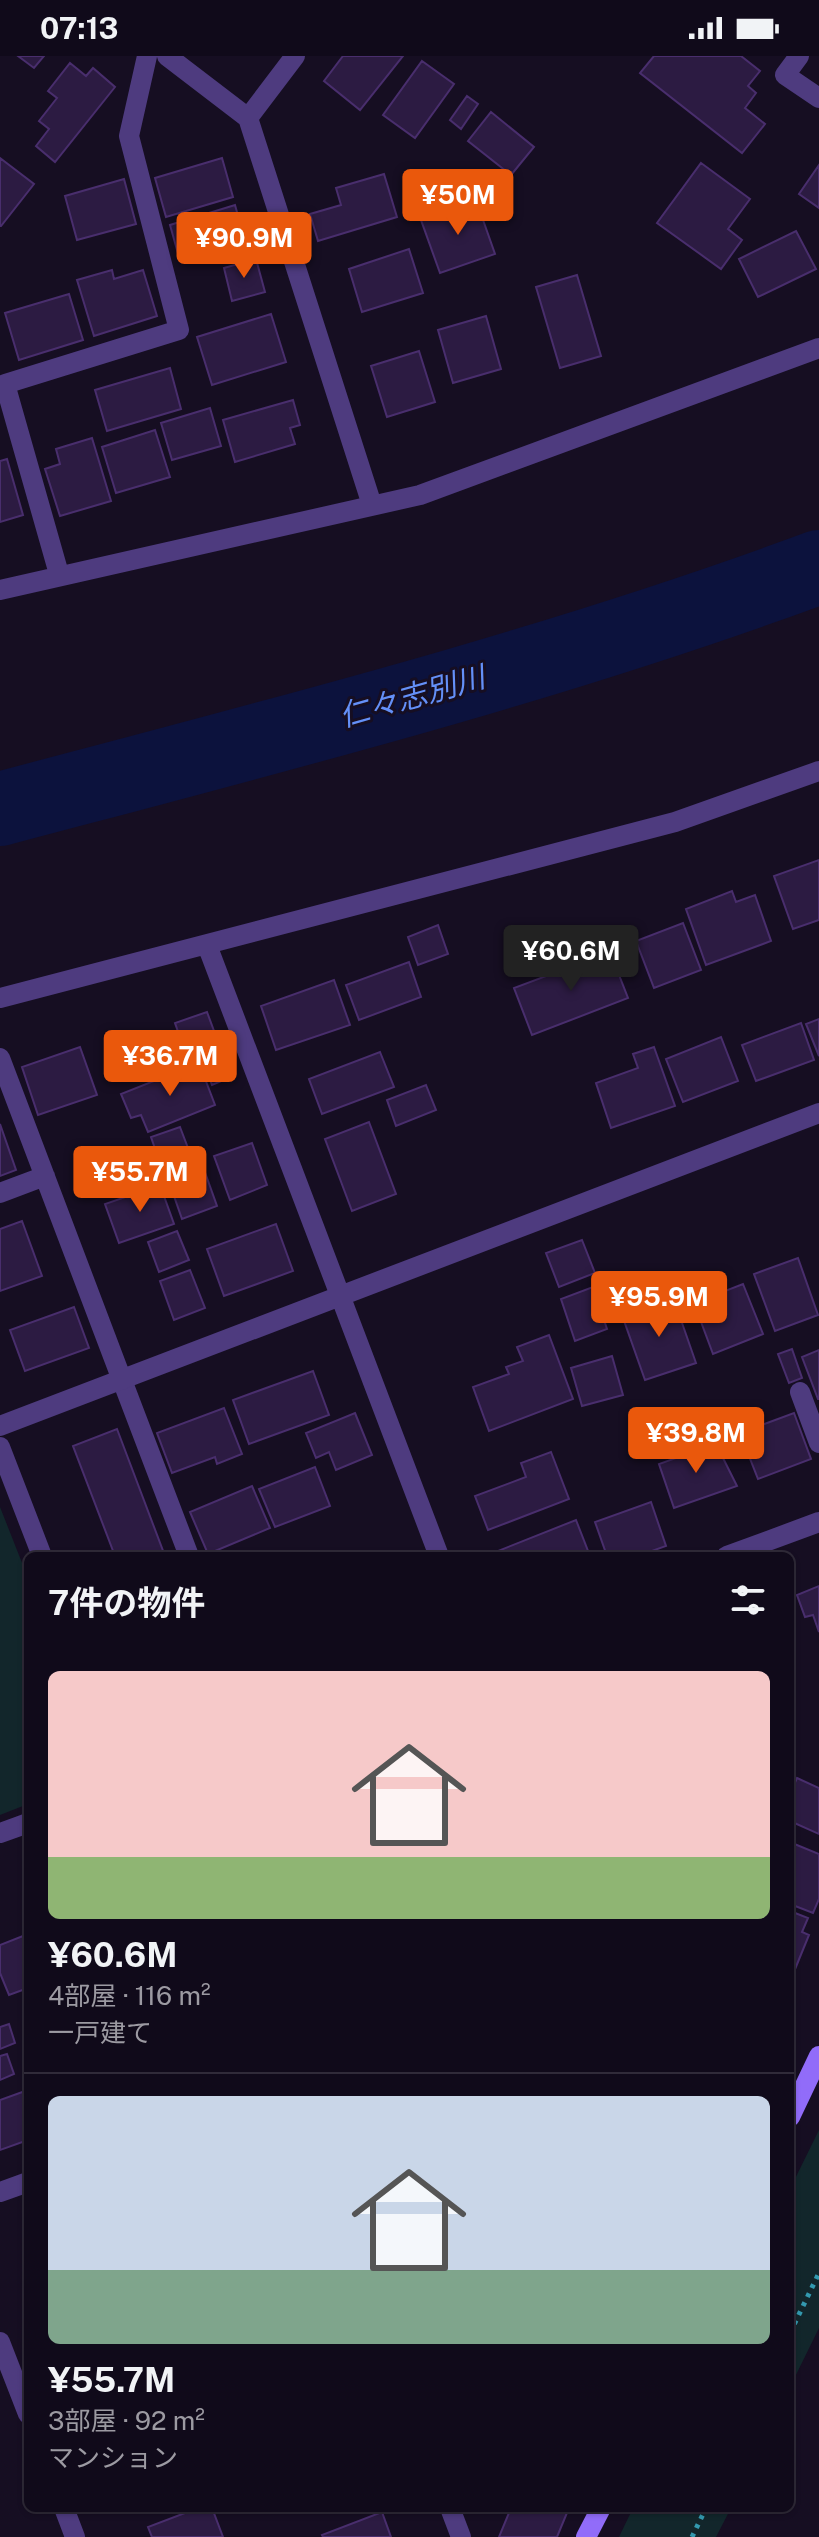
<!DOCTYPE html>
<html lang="ja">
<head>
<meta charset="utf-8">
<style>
	:root { --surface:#100a1a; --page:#1e1827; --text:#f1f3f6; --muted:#9c9aa2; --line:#302b39; --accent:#ea580c }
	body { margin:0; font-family:"Public Sans","Noto Sans JP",sans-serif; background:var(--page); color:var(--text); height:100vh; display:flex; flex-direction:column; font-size:30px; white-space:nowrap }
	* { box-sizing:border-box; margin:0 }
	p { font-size:26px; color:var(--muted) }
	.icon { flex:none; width:44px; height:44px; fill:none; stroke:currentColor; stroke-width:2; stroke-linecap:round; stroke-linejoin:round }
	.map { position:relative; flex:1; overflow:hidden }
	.drawer { position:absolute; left:24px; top:1496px; width:770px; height:960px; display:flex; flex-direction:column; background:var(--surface); border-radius:12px; box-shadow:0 2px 6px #0004,0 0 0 2px var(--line) }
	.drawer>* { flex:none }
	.price { position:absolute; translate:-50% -68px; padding:0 18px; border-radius:8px; background:var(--accent); color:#fff; font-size:26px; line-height:52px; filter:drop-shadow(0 2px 4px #0008) }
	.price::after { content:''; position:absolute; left:50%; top:48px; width:24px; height:18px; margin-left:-12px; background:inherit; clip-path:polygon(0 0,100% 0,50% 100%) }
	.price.current { background:#222; color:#fff }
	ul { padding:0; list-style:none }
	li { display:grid; align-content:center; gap:16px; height:424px; padding:0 24px }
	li+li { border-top:2px solid var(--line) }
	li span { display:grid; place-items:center; height:248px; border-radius:12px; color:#555 }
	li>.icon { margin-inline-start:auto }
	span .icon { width:144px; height:144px; fill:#fffc; stroke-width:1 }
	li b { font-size:34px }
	h2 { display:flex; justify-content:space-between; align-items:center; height:96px; padding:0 24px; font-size:34px }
	.status { display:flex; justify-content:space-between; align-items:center; height:56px; padding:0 40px; background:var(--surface); direction:ltr }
	.status svg { height:22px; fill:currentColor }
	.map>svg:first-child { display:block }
</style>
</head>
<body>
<div class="status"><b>07:13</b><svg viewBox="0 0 49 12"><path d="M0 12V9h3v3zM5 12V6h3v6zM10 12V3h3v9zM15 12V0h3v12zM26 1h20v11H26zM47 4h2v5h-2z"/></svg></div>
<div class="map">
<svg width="819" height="2481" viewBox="0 0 819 2481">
	<rect width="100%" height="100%" fill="#160e22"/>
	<path fill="#12262b" d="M0,1451L28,1522V1748L0,1759Z
		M819,2074V2272L790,2331V2133Z
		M633,2452H731L716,2481H619Z"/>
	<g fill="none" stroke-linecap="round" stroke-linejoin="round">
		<path stroke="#0c123d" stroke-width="74" d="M0,753C275,680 552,610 819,511"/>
	</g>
	<path fill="#2c1b42" stroke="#492e6d" stroke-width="2" d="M18,0H44L34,12Z
		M343,0H403L360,54L324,25Z
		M654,0H741L760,15L748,30L756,37L745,52L765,68L742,97L640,17Z
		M422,5L454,28L415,82L383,59Z
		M70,7L86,20L93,12L115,31L55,106L36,90L49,73L39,65L57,42L48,35Z
		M467,40L478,48L461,73L450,64Z
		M491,56L534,91L511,119L468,85Z
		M0,102L34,128L1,170H0Z
		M222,102L233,141L166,161L155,122Z
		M701,107L750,143L728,173L742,184L721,213L657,167Z
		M819,109V152L799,138Z
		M384,118L397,161L318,185L310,158L341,149L336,132Z
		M124,123L136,168L77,184L65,140Z
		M476,144L495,198L440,217L421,164Z
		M235,149L244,181L179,201L170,169Z
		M796,175L816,213L758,241L739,203Z
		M409,193L423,237L362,256L349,213Z
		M256,203L265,236L232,245L224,212Z
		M112,214L114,223L143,214L157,260L94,280L77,224Z
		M577,219L601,300L560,312L536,231Z
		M69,238L83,284L19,304L5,257Z
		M271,258L286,306L212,329L197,281Z
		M486,260L501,313L453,327L438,274Z
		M419,295L435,346L387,361L371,310Z
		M170,312L181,353L107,375L95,334Z
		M293,344L300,369L290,372L295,388L235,406L223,364Z
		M210,352L221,390L172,404L161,367Z
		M155,374L170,421L116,437L102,391Z
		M92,382L111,445L60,460L45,413L60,408L56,393Z
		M7,403L23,459L0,466V405Z
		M819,804V864L793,873L774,820Z
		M732,835L736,846L755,839L771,885L706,909L686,853Z
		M683,867L701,914L654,932L636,885Z
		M438,869L448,898L418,909L408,881Z
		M610,896L628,942L532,979L514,932Z
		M409,906L421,941L359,964L346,929Z
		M334,924L350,969L276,994L261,950Z
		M207,956L231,1021L212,1029L201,999L188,1004L175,967Z
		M819,963V1000L806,968Z
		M801,967L814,1004L756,1025L742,989Z
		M721,981L738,1025L683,1046L666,1003Z
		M80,991L97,1039L38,1059L22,1011Z
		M654,991L675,1050L611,1072L596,1027L638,1012L633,998Z
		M380,996L394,1031L322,1058L309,1023Z
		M199,1007L215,1049L148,1076L141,1059L131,1062L121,1038Z
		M426,1029L436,1054L396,1070L387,1044Z
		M369,1066L396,1138L352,1155L325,1083Z
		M0,1068L16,1114L0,1120Z
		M180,1071L191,1100L161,1110L151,1081Z
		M252,1087L267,1129L230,1144L214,1100Z
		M202,1108L217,1150L182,1163L167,1120Z
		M160,1129L174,1168L119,1187L105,1148Z
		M22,1165L42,1220L0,1235V1173Z
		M276,1168L293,1215L224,1240L207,1193Z
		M177,1175L189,1204L159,1216L148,1186Z
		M582,1184L595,1217L559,1231L546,1197Z
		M798,1202L818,1259L775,1275L754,1218Z
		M190,1214L205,1252L174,1264L160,1225Z
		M743,1228L763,1278L713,1298L694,1247Z
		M593,1231L607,1273L575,1285L561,1243Z
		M673,1241L696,1307L645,1324L622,1259Z
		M74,1251L89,1292L25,1315L10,1274Z
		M549,1279L573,1343L489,1375L473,1331L509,1318L506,1311L523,1305L517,1291Z
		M792,1293L802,1322L789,1327L778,1298Z
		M819,1294V1343H818L802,1301Z
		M612,1300L623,1339L582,1350L571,1312Z
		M313,1315L329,1359L249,1388L233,1344Z
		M224,1352L242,1398L217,1408L215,1401L172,1417L157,1377Z
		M355,1357L372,1399L336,1414L329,1396L316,1402L306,1377Z
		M794,1357L811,1403L758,1423L740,1377Z
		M117,1373L165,1500H115L73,1390Z
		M702,1386L708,1400L720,1396L737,1430L674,1452L659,1408L679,1401L677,1395Z
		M551,1396L569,1443L488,1474L475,1440L526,1421L521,1407Z
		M315,1411L330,1450L275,1471L259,1433Z
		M252,1430L270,1472L208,1498L190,1456Z
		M651,1446L666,1490L638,1500H607L595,1466Z
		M576,1464L590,1500H500L498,1495Z
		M819,1530V1576L813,1559L805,1561L797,1539Z
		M797,1722L819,1732V1778L790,1765V1738Z
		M792,1787L819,1798V1843L813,1857L790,1848Z
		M790,1855L808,1862L802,1876L809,1879L791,1923Z
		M28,1878V1932L9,1939L0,1917V1889Z
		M9,1968L15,1987L0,1993V1971Z
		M7,1998L14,2018L0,2024V2000Z
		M28,2034V2084L0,2094V2044Z
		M198,2452H212L223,2481H152L148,2471Z
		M511,2452H569L557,2481H499Z
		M382,2456L391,2481H323L322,2479Z"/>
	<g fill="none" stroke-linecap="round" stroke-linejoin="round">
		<path stroke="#3399af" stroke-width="5" stroke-dasharray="4 6" stroke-linecap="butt" d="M790,2277L819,2217
			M692,2481L706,2452"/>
		<path stroke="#4e3b7f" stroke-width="20" d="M799,0L785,19L819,42
			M122,1324L189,1500
			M800,1336L819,1387
			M0,1391L42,1500"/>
		<path stroke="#4e3b7f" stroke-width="20" d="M167,0L248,62L295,0
			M248,62L372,449
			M59,518L5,328L179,274L129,80L147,0
			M0,534L420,439L819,292
			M207,889L439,1500
			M0,942L675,766L819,715
			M0,1002L122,1324
			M0,1137L45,1120
			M0,1370L819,1057
			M727,1500L819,1466
			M0,1777L28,1767
			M0,2136L28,2126
			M0,2286L28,2358
			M64,2452L75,2481
			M450,2452L461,2481"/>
		<path stroke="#916cf9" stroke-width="20" d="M790,2061L819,2000
			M586,2481L601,2452"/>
	</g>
	<g text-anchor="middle" stroke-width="6" stroke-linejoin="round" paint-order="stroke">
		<g font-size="30" font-style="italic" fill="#6490f8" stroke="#160e22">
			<text transform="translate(412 641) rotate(-16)" y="10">仁々志別川</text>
		</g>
	</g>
</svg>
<b class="price" style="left:458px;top:181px">¥50M</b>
<b class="price" style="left:244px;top:224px">¥90.9M</b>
<b class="price current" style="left:571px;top:937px">¥60.6M</b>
<b class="price" style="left:170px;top:1042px">¥36.7M</b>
<b class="price" style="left:140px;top:1158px">¥55.7M</b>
<b class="price" style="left:659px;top:1283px">¥95.9M</b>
<b class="price" style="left:696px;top:1419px">¥39.8M</b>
<section class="drawer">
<h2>7件の物件<svg class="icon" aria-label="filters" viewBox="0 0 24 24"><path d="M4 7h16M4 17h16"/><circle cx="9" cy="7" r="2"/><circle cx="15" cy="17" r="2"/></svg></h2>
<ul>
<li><span style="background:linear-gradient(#f6c9c9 75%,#8fb573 0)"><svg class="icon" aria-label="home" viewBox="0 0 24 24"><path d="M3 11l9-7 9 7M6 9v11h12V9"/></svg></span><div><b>¥60.6M</b><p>4部屋 · 116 m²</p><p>一戸建て</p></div></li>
<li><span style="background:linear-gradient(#c9d6e8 70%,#7fa58c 0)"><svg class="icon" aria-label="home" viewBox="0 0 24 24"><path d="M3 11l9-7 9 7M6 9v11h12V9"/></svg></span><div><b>¥55.7M</b><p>3部屋 · 92 m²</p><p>マンション</p></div></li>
</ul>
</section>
</div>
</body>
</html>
